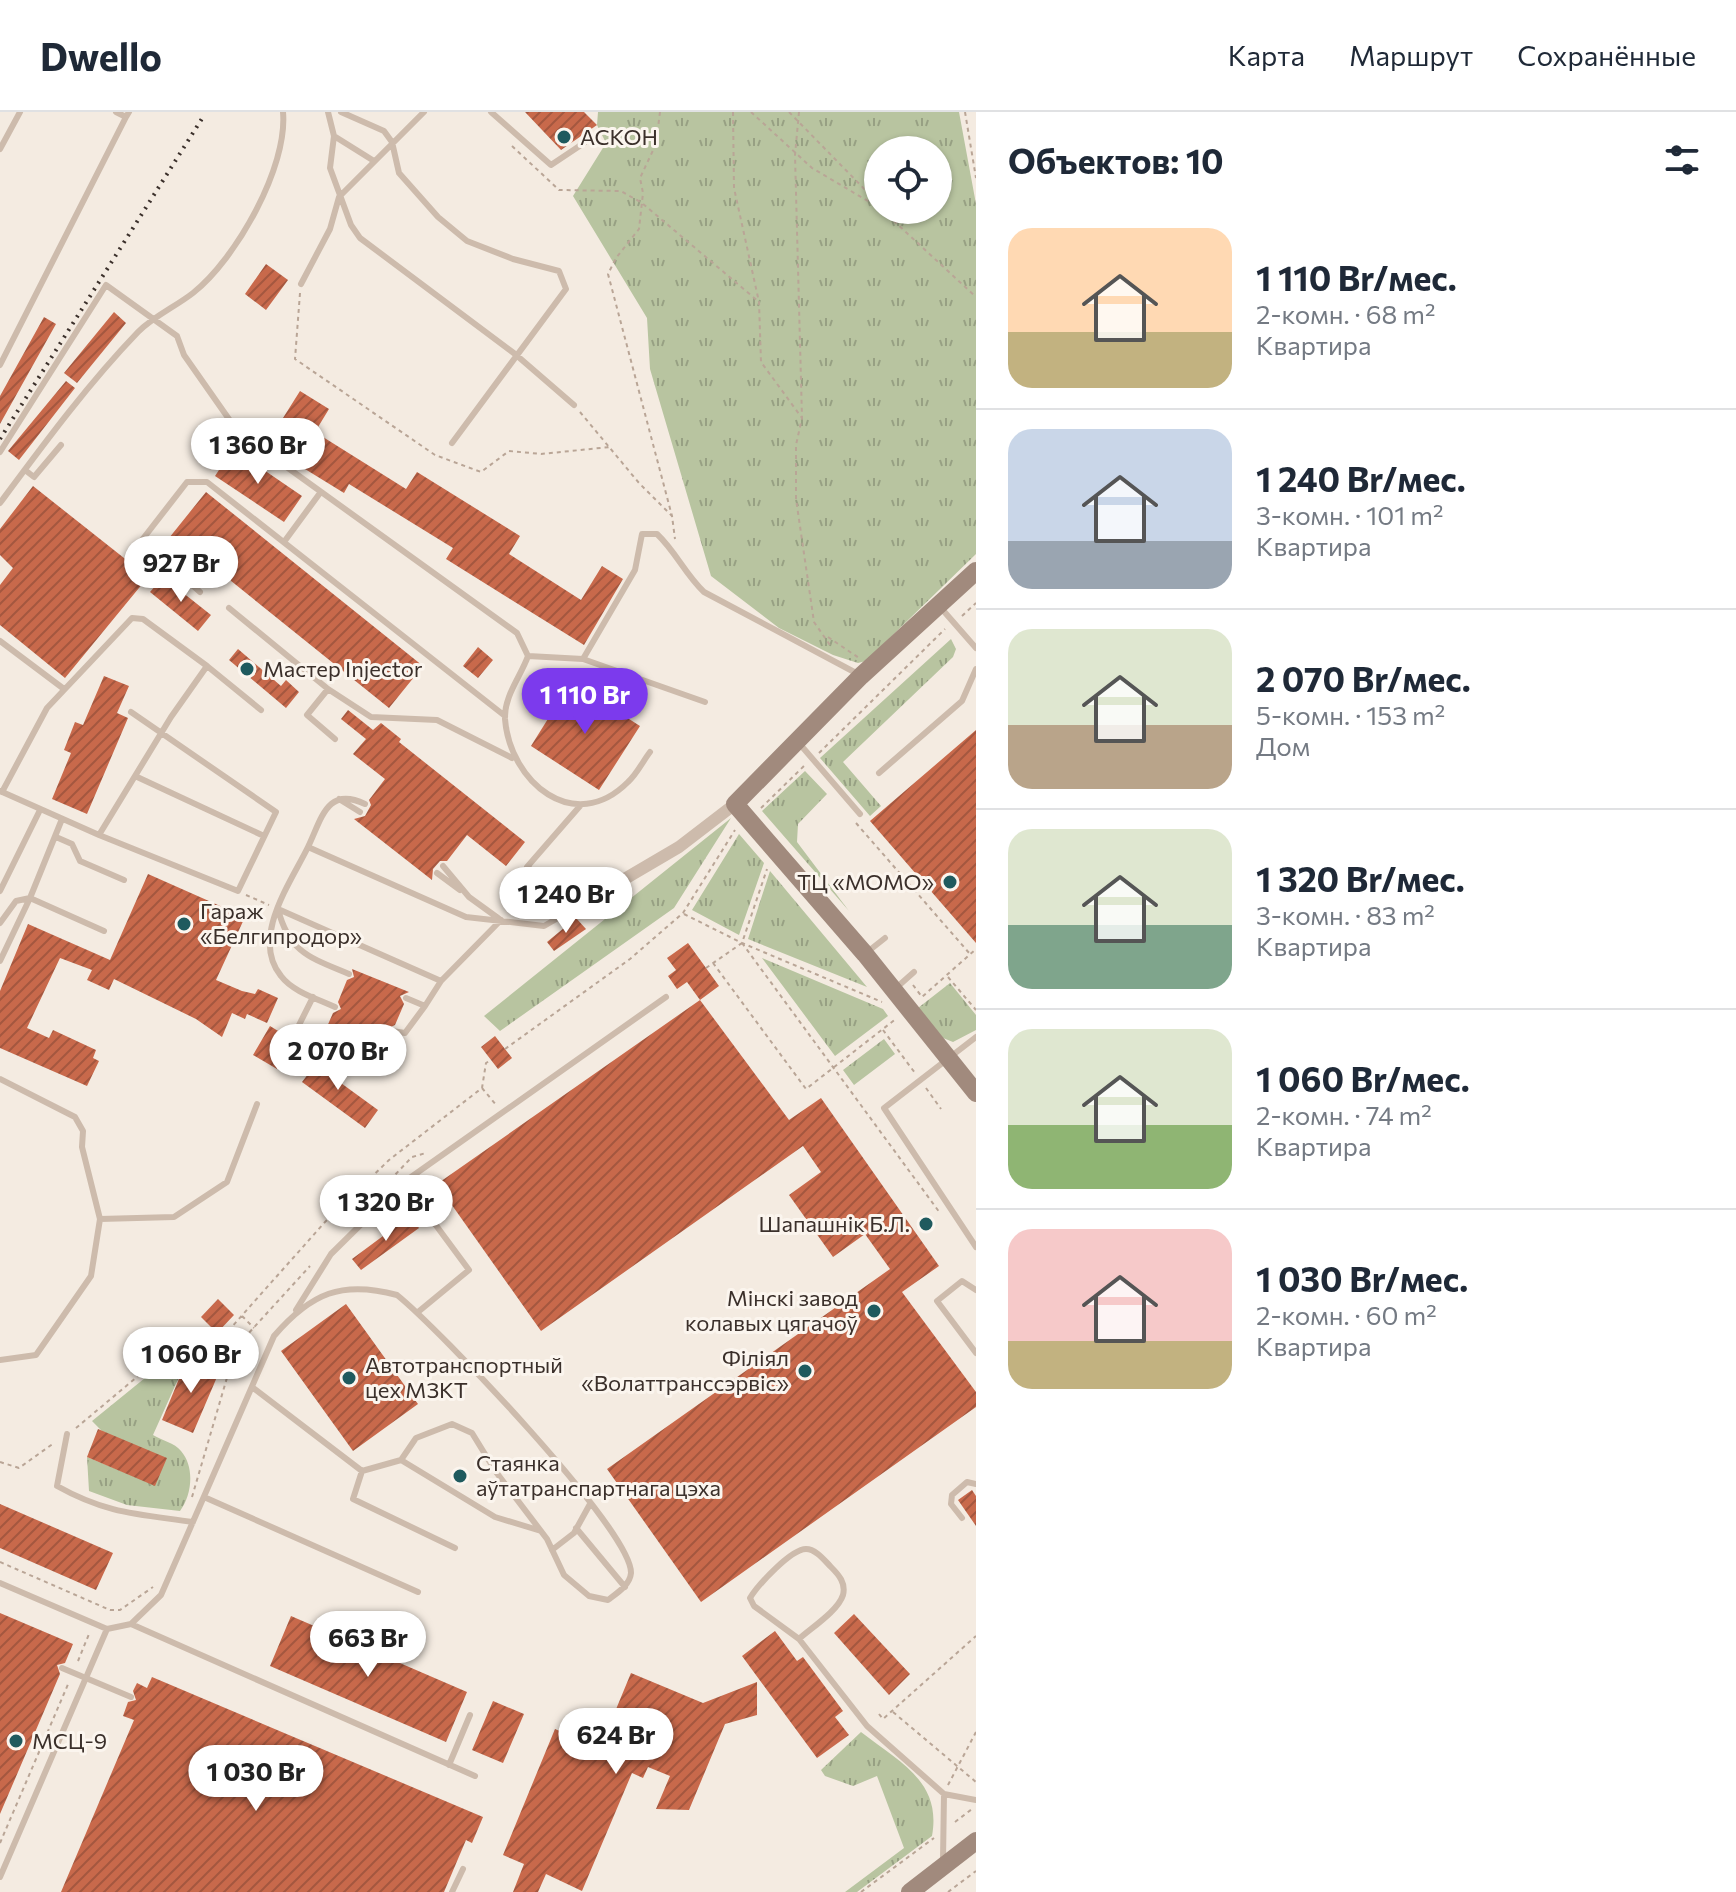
<!DOCTYPE html>
<html lang="ru">
<head>
<meta charset="utf-8">
<style>
	:root { --surface:#fff; --page:#f6f6f7; --text:#1f2937; --muted:#747a83; --line:#e0e1e3; --accent:#7c3aed }
	body { margin:0; font-family:Commissioner,sans-serif; background:var(--page); color:var(--text); height:100vh; display:flex; flex-direction:column; font-size:30px; white-space:nowrap }
	* { box-sizing:border-box; margin:0 }
	p { font-size:26px; color:var(--muted) }
	.icon { flex:none; width:44px; height:44px; fill:none; stroke:currentColor; stroke-width:2; stroke-linecap:round; stroke-linejoin:round }
	.map { position:relative; flex:1; overflow:hidden }
	.sheet { display:flex; flex-direction:column; background:var(--surface); width:760px }
	.sheet>* { flex:none }
	.controls { position:absolute; left:864px; top:24px; display:grid; gap:16px }
	.controls a { display:grid; place-items:center; width:88px; height:88px; border-radius:50%; background:var(--surface); box-shadow:0 2px 6px #0004; font-size:40px }
	.price { position:absolute; translate:-50% -68px; padding:0 18px; border-radius:28px; background:#fff; color:#222; font-size:26px; line-height:52px; filter:drop-shadow(0 2px 4px #0008) }
	.price::after { content:''; position:absolute; left:50%; top:48px; width:24px; height:18px; margin-left:-12px; background:inherit; clip-path:polygon(0 0,100% 0,50% 100%) }
	.price.on { background:var(--accent); color:#fff }
	ul { padding:0; list-style:none }
	li { display:flex; align-items:center; gap:24px; height:200px; padding:0 32px }
	li+li { border-top:2px solid var(--line) }
	li span { display:grid; place-items:center; flex:none; width:224px; height:160px; border-radius:24px; color:#555 }
	li>.icon { margin-inline-start:auto }
	span .icon { width:96px; height:96px; fill:#fffc; stroke-width:1 }
	li b { font-size:34px }
	h2 { display:flex; justify-content:space-between; align-items:center; height:96px; padding:0 32px; font-size:34px }
	header { display:flex; align-items:center; gap:48px; box-sizing:border-box; height:112px; padding:0 40px; background:var(--surface); border-bottom:2px solid var(--line) }
	header strong { font-size:38px }
	nav { display:flex; gap:44px; margin-inline-start:auto; font-size:28px }
	main { display:flex; flex:1; min-height:0 }
	.map>svg:first-child { display:block }
</style>
</head>
<body>
<header>
<strong>Dwello</strong>
<nav><a>Карта</a><a>Маршрут</a><a>Сохранённые</a></nav>
</header>
<main>
<div class="map">
<svg width="976" height="1780" viewBox="0 0 976 1780">
	<defs>
		<pattern id="grass-tufts" width="24" height="20" patternUnits="userSpaceOnUse" patternTransform="scale(2)"><rect width="24" height="20" fill="#b8c4a0"/><path d="M3 7l-1-3M5 7V3M7 7l1-3M15 17l-1-3M17 17v-4M19 17l1-3" fill="none" stroke="#97a083"/></pattern>
		<pattern id="building-hatch" width="6" height="6" patternUnits="userSpaceOnUse" patternTransform="scale(2)"><rect width="6" height="6" fill="#c8694b"/><path d="M-1 1l2-2M0 6l6-6M5 7l2-2" fill="none" stroke="#a4573f"/></pattern>
	</defs>
	<rect width="100%" height="100%" fill="#f4ebe1"/>
	<path fill="url(#grass-tufts)" fill-rule="evenodd" d="M598,0H959L976,92V442L866,549L858,551L833,543L779,516L711,464L650,257L647,206L573,84L606,31L597,13ZM878,38H938V98H878Z
		M951,527L956,537L953,545L843,650L881,694L870,704L820,646Z
		M805,659L827,682L798,712L797,730L849,799L762,699Z
		M731,706L674,796L500,919L484,904Z
		M739,722L764,751L739,823L692,798Z
		M770,759L867,875L748,827Z
		M762,846L883,897L888,904L835,944Z
		M950,871L976,903V918L953,930L943,926L918,896Z
		M884,927L895,942L854,973L843,958Z
		M206,1230L218,1240L220,1258L188,1245L153,1323C161,1328 175,1331 181,1339C195,1355 192,1383 180,1399L127,1393L89,1379L87,1345L155,1373L92,1309L177,1240Z
		M861,1620C899,1650 942,1669 932,1724L857,1780H845L904,1736L877,1664L853,1674L825,1664L821,1658Z"/>
	<path fill="url(#building-hatch)" d="M525,0H584L597,13L561,38Z
		M266,152L288,168L266,198L245,182Z
		M114,200L126,211L77,271L64,261Z
		M44,205L56,212L0,312V284Z
		M66,269L75,276L19,348L8,339Z
		M300,279L329,297L315,320L406,377L417,360L520,424L509,442L581,488L602,454L623,467L584,533L446,447L453,436L349,372L344,381L266,333Z
		M233,337L302,384L284,410L215,364Z
		M33,374L148,465L65,566L0,513V473L13,456L0,443V417Z
		M206,380L423,554L389,596L215,456L207,465L165,431Z
		M163,465L211,503L198,519L150,480Z
		M478,535L493,548L478,566L463,554Z
		M238,537L281,574L286,568L299,580L286,596L229,548Z
		M104,564L129,574L117,601L128,606L87,702L52,687L71,641L64,638L75,610L83,613Z
		M571,570L640,614L599,678L531,634Z
		M348,598L373,618L381,611L401,627L399,630L525,730L506,754L467,723L447,749H440L433,757L432,768L354,707L365,704L371,693L369,688L385,667L353,642L366,627L341,607Z
		M976,618V831L870,709Z
		M148,762L245,805L216,868L242,879L255,882L258,877L278,886L267,911L247,902L245,907L232,901L222,925L196,907L114,867L109,878L87,868L92,858L60,846L27,916L49,926L53,918L96,938L93,946L99,949L87,974L0,936V879L28,812L110,848Z
		M576,806L586,817L554,839L547,830Z
		M688,831L719,874L700,888L687,870L677,877L668,864L676,858L667,846Z
		M352,857L409,880L400,884L404,892L395,913L386,917L390,925L379,950L322,926L333,901L341,897L338,890L347,868L354,865Z
		M700,888L789,1008L821,986L939,1154L902,1180L976,1280V1295L701,1490L607,1357L890,1157L865,1122L833,1145L789,1083L821,1060L803,1034L541,1219L437,1072Z
		M270,914L301,933L291,949L284,944L277,957L253,943Z
		M495,924L512,946L498,957L481,935Z
		M316,941L340,958L334,966L378,998L365,1016L302,970L315,953L312,951Z
		M410,1104L419,1116L361,1158L352,1147Z
		M218,1187L234,1203L217,1221L201,1205Z
		M346,1192L418,1292L353,1339L281,1239Z
		M188,1245L220,1258L193,1321L162,1308Z
		M98,1317L167,1346L155,1374L87,1345Z
		M972,1378L976,1384V1414L958,1388Z
		M0,1392L113,1441L96,1478L0,1436Z
		M0,1501L73,1532L65,1551L57,1553L60,1562L0,1702Z
		M854,1502L910,1562L889,1583L834,1521Z
		M291,1504L467,1580L446,1630L270,1554Z
		M775,1519L797,1549L803,1545L843,1599L835,1605L849,1623L817,1646L742,1544Z
		M631,1561L703,1591L757,1570V1603L725,1612L689,1698L656,1697L670,1664L648,1655L643,1666L632,1661L582,1779L546,1762L538,1780H513L524,1752L503,1743L555,1617L600,1636Z
		M152,1565L483,1705L472,1731L466,1728L444,1780H61L134,1608L123,1604L128,1590L136,1588L133,1579L137,1571L147,1576Z
		M493,1589L524,1602L503,1651L472,1638Z"/>
	<g fill="none" stroke-linecap="round" stroke-linejoin="round">
		<path stroke="#b9a596" stroke-width="2" stroke-dasharray="4 4" stroke-linecap="butt" d="M660,0L656,32L640,66L643,81L639,117L616,146L608,162L672,404
			M733,0L734,76L759,190L761,250L802,306
			M751,0L812,56L878,95
			M789,0L878,91
			M799,0L795,43L802,306L796,333V387L814,510L832,536
			M965,0L976,66
			M512,34L559,78L621,79L642,91L759,190
			M882,98L976,185
			M300,181L295,247L435,343L481,360L509,339L541,342L610,335
			M580,300L639,371L672,404L675,427
			M962,504L976,491
			M828,525L859,546
			M819,641L945,517
			M761,696L805,653
			M856,711L970,842
			M246,783L269,793
			M684,802L742,831L882,890
			M742,831L940,1101
			M713,851L806,977L897,906
			M706,856L742,831L767,757
			M948,865L976,898
			M913,873L922,885L976,837
			M883,918L915,961
			M505,937L630,847L683,801L735,718
			M482,976L497,994
			M926,976L941,997
			M390,1068L412,1045L426,1041
			M242,1204L254,1216
			M76,1316L168,1239L212,1228L229,1218L325,1110L389,1048L482,976L486,951L491,948
			M0,1350L19,1356L54,1331
			M192,1385L236,1235L310,1154
			M0,1450L110,1498H120L153,1475
			M78,1549L89,1522
			M893,1600L976,1670
			M879,1602L883,1607L976,1524
			M948,1673L976,1620
			M955,1710L972,1697
			M0,1731L69,1570
			M861,1780L934,1726
			M948,1780L976,1759"/>
		<path stroke="#cdbbac" stroke-width="6" d="M116,0L126,5L129,0
			M328,0L334,24L330,56L351,113L360,126L515,242L574,293
			M341,0L384,19L392,30L399,61L438,105L467,129L513,147L559,159L566,177L452,331
			M491,0L551,53L584,31
			M334,24L374,49
			M0,37L20,0
			M301,172L330,117L339,85L424,0
			M0,253L126,5
			M0,340L106,173L177,224L184,243L238,320L517,521L528,544C521,564 504,584 505,607C510,670 574,724 628,670C637,662 643,649 650,640
			M25,358L34,365L61,333
			M0,391C43,333 87,273 138,220C154,204 175,195 193,181C236,147 288,55 283,0
			M284,430L320,381
			M200,480L142,428L187,370H207L505,604
			M229,496L328,577L371,605L437,608L512,646
			M941,496L976,536
			M0,529L64,577
			M528,544L583,547L635,458L642,422H657C676,440 685,462 704,480L858,562
			M583,547L705,590
			M328,577L307,603L335,627
			M798,630L860,702
			M879,661L962,589L976,557
			M135,664L264,724
			M0,679L99,723L171,605L207,554L261,598
			M2,680L47,596L132,506L143,507L207,554
			M339,687L360,700
			M62,707L30,786L104,819
			M99,723L238,779L276,700L131,600
			M56,725L72,732L80,749L124,768
			M308,735C322,706 327,674 365,692
			M443,754L469,785L498,806
			M437,761L460,778
			M0,779L40,698
			M580,793L527,755L580,694
			M278,797L441,869
			M278,797C289,841 311,846 349,862
			M0,811L16,789L30,786
			M866,841L885,826
			M0,849L30,786
			M896,876L914,860
			M313,885L296,919L356,957
			M406,886L425,894L441,869L501,808
			M335,895C318,887 293,880 281,864C250,826 291,770 308,735L466,805L544,814L570,799
			M392,919L405,921L425,894
			M976,925L884,996L976,1135
			M0,967L75,1005L83,1019L82,1035L100,1107L91,1164L36,1243L0,1248
			M100,1107L174,1105L227,1070L257,992
			M976,1178L962,1169L937,1189L976,1241
			M296,1198L331,1142L404,1070
			M418,1200L469,1158L404,1070L666,885
			M252,1275L362,1359L401,1348
			M67,1322L57,1374C107,1402 138,1402 193,1410
			M362,1359L353,1387L455,1436
			M204,1385L418,1480
			M962,1406L951,1392L952,1383L967,1370L976,1372
			M576,1416L625,1475
			M552,1438L574,1421L590,1392
			M0,1471L107,1517L0,1765
			M131,1512L475,1664
			M107,1517L131,1512L161,1483L274,1224C311,1181 342,1168 397,1183C437,1215 632,1418 631,1461C630,1473 617,1481 608,1488L589,1484L564,1463L547,1427L496,1360L472,1321L452,1312L416,1326L401,1348L495,1405L541,1419
			M799,1527C811,1516 838,1499 843,1483C846,1471 839,1463 831,1455C825,1449 816,1437 806,1437C791,1437 758,1473 750,1486L754,1494L799,1527L867,1614L944,1682L943,1748
			M449,1653L470,1603
			M944,1682L976,1688
			M452,1780L463,1757"/>
		<path stroke="#cdbbac" stroke-width="12" d="M570,799L679,735L735,692"/>
		<path stroke="#a18a7d" stroke-width="18" d="M976,459L861,564L735,692L865,842L976,981
			M910,1780L976,1729"/>
		<path stroke="#3b302b" stroke-width="4" stroke-dasharray="2 6" stroke-linecap="butt" d="M0,327L203,5"/>
		<path stroke="#cdbbac" stroke-width="6" d="M62,1556L131,1585"/>
	</g>
	<g fill="#1f5a5e" stroke="#fbf5ee" stroke-width="3">
		<circle cx="564" cy="25" r="8"/>
		<circle cx="247" cy="557" r="8"/>
		<circle cx="950" cy="770" r="8"/>
		<circle cx="184" cy="812" r="8"/>
		<circle cx="926" cy="1112" r="8"/>
		<circle cx="874" cy="1199" r="8"/>
		<circle cx="805" cy="1259" r="8"/>
		<circle cx="349" cy="1266" r="8"/>
		<circle cx="460" cy="1364" r="8"/>
		<circle cx="16" cy="1629" r="8"/>
	</g>
	<g text-anchor="middle" stroke-width="6" stroke-linejoin="round" paint-order="stroke">
		<g font-size="22" fill="#3b302b" stroke="#fbf5ee" text-anchor="start">
			<text x="580" y="33">АСКОН</text>
			<text x="263" y="565">Мастер Injector</text>
			<text x="934" y="778" text-anchor="end">ТЦ «МОМО»</text>
			<text x="200" y="807">Гараж<tspan x="200" dy="25">«Белгипродор»</tspan></text>
			<text x="910" y="1120" text-anchor="end">Шапашнік Б.Л.</text>
			<text x="858" y="1194" text-anchor="end">Мінскі завод<tspan x="858" dy="25">колавых цягачоў</tspan></text>
			<text x="789" y="1254" text-anchor="end">Філіял<tspan x="789" dy="25">«Волаттранссэрвіс»</tspan></text>
			<text x="365" y="1261">Автотранспортный<tspan x="365" dy="25">цех МЗКТ</tspan></text>
			<text x="476" y="1359">Стаянка<tspan x="476" dy="25">аўтатранспартнага цэха</tspan></text>
			<text x="32" y="1637">МСЦ-9</text>
		</g>
	</g>
</svg>
<div class="controls">
<a><svg class="icon" aria-label="locate" viewBox="0 0 24 24"><circle cx="12" cy="12" r="6"/><path d="M12 2v4M12 18v4M2 12h4M18 12h4"/></svg></a>
</div>
<b class="price" style="left:258px;top:374px">1 360 Br</b>
<b class="price" style="left:181px;top:492px">927 Br</b>
<b class="price on" style="left:585px;top:624px">1 110 Br</b>
<b class="price" style="left:566px;top:823px">1 240 Br</b>
<b class="price" style="left:338px;top:980px">2 070 Br</b>
<b class="price" style="left:386px;top:1131px">1 320 Br</b>
<b class="price" style="left:191px;top:1283px">1 060 Br</b>
<b class="price" style="left:368px;top:1567px">663 Br</b>
<b class="price" style="left:616px;top:1664px">624 Br</b>
<b class="price" style="left:256px;top:1701px">1 030 Br</b>
</div>
<section class="sheet">
<h2>Объектов: 10<svg class="icon" aria-label="filters" viewBox="0 0 24 24"><path d="M4 7h16M4 17h16"/><circle cx="9" cy="7" r="2"/><circle cx="15" cy="17" r="2"/></svg></h2>
<ul>
<li><span style="background:linear-gradient(#ffd9b3 65%,#c2b280 0)"><svg class="icon" aria-label="home" viewBox="0 0 24 24"><path d="M3 11l9-7 9 7M6 9v11h12V9"/></svg></span><div><b>1 110 Br/мес.</b><p>2-комн. · 68 m²</p><p>Квартира</p></div></li>
<li><span style="background:linear-gradient(#c9d6e8 70%,#9aa5b1 0)"><svg class="icon" aria-label="home" viewBox="0 0 24 24"><path d="M3 11l9-7 9 7M6 9v11h12V9"/></svg></span><div><b>1 240 Br/мес.</b><p>3-комн. · 101 m²</p><p>Квартира</p></div></li>
<li><span style="background:linear-gradient(#dfe7d0 60%,#b9a48a 0)"><svg class="icon" aria-label="home" viewBox="0 0 24 24"><path d="M3 11l9-7 9 7M6 9v11h12V9"/></svg></span><div><b>2 070 Br/мес.</b><p>5-комн. · 153 m²</p><p>Дом</p></div></li>
<li><span style="background:linear-gradient(#dfe7d0 60%,#7fa58c 0)"><svg class="icon" aria-label="home" viewBox="0 0 24 24"><path d="M3 11l9-7 9 7M6 9v11h12V9"/></svg></span><div><b>1 320 Br/мес.</b><p>3-комн. · 83 m²</p><p>Квартира</p></div></li>
<li><span style="background:linear-gradient(#dfe7d0 60%,#8fb573 0)"><svg class="icon" aria-label="home" viewBox="0 0 24 24"><path d="M3 11l9-7 9 7M6 9v11h12V9"/></svg></span><div><b>1 060 Br/мес.</b><p>2-комн. · 74 m²</p><p>Квартира</p></div></li>
<li><span style="background:linear-gradient(#f6c9c9 70%,#c2b280 0)"><svg class="icon" aria-label="home" viewBox="0 0 24 24"><path d="M3 11l9-7 9 7M6 9v11h12V9"/></svg></span><div><b>1 030 Br/мес.</b><p>2-комн. · 60 m²</p><p>Квартира</p></div></li>
</ul>
</section>
</main>
</body>
</html>
